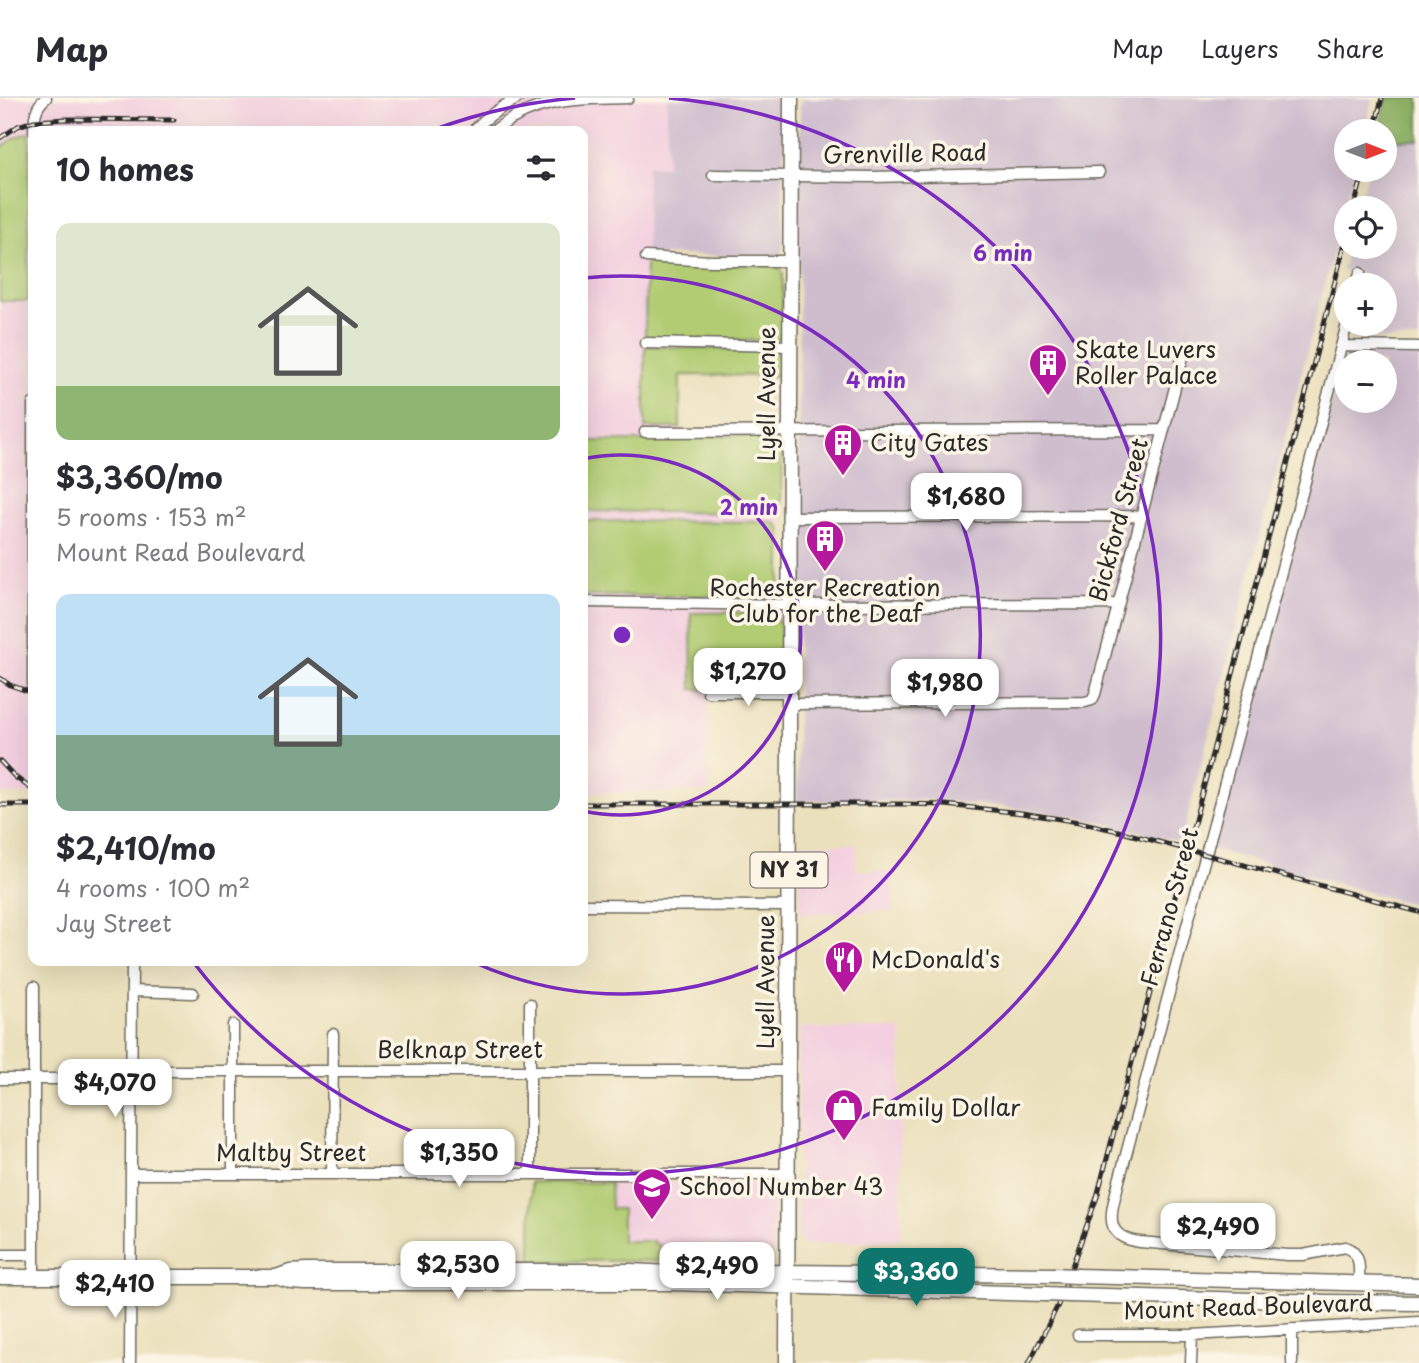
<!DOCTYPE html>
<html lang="en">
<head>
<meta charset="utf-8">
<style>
	:root { --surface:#fff; --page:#f7f7f7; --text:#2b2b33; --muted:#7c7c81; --line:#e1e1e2; --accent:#0f766e }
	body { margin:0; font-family:"Playpen Sans",sans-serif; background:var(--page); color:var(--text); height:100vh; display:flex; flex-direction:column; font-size:26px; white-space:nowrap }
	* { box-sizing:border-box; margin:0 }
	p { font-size:23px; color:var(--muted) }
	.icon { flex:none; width:38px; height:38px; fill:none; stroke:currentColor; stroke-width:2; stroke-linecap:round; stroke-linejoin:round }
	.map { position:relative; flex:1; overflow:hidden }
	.side { position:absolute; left:28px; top:28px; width:560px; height:840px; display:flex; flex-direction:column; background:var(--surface); border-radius:14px; box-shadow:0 7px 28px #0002 }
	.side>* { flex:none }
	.needle { width:46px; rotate:90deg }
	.controls { position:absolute; left:1334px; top:21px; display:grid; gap:14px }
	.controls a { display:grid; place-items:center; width:63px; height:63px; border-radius:50%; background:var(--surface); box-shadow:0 7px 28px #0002; font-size:35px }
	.price { position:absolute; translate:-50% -60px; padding:0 16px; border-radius:14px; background:#fff; color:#222; font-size:23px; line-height:46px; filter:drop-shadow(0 2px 4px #0008) }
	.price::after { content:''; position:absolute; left:50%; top:42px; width:21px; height:16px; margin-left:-10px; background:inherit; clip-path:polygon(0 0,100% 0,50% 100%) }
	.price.current { background:var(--accent); color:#fff }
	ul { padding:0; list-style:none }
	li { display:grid; align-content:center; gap:14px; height:371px; padding:0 28px }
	li span { display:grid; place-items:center; height:217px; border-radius:14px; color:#555 }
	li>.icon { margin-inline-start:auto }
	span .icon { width:126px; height:126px; fill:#fffc; stroke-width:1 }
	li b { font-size:30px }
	h2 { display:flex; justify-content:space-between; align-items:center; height:84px; padding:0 28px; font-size:30px }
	header { display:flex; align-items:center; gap:42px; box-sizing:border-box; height:98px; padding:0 35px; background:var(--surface); border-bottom:2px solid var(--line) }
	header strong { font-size:33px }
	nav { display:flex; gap:38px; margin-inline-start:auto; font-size:24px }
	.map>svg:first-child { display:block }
</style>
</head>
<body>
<header>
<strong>Map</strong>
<nav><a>Map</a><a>Layers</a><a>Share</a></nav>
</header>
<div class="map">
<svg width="1419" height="1265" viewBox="0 0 1419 1265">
	<rect width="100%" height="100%" fill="#fcf5e5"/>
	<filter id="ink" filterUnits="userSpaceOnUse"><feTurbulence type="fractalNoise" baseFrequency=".0143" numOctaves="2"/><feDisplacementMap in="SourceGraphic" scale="14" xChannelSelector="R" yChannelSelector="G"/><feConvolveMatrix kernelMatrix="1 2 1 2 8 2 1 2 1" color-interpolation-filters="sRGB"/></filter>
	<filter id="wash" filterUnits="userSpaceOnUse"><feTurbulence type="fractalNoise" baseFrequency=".00686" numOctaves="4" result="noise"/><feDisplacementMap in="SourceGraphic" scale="28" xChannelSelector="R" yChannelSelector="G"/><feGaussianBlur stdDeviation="1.57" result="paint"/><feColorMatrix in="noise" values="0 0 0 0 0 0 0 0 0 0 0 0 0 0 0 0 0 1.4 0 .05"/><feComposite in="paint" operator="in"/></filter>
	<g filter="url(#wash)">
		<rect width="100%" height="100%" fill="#ebe0bc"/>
		<path fill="#f3cfdf" d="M0,0H667V69H647L646,163L779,169L783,175L782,278L680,277V338L777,340L782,345L780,582L778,586L773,589L708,590L707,662L709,694H583V33H33V696H0Z
			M800,745L857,747V773H893V813L800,816Z
			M799,930L901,931V1141L805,1147L802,1146L798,1138Z
			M531,1084H773V1162L530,1164Z"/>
		<path fill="#cfbdce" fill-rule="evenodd" d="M667,0H784L783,151L780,156L774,158L646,157L647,68H667Z
			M803,0H1373L1364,33H1346V72H1354L1181,744L1094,723L1045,714L990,707L927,702L797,703L800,5Z
			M1387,0H1419V241H1351L1349,236L1352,226H1384V187H1361L1364,175L1342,172L1348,149H1384V110H1358L1368,72H1384V33H1378Z
			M1419,255V808L1212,751L1343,261L1349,256ZM1346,264H1384V303H1346Z"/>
		<path fill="#b1cc72" stroke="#6e7c4e" stroke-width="2" d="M30,34L28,203H0V51L14,40Z
			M646,163L775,168L779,169L783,175L782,234L780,240L776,243L645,241Z
			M645,248L775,253L782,260V278L680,277V330H645Z
			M645,338H773L777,340L782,345L781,407L774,414L762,415L583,413V343H645Z
			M586,423L775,424L781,432C781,443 781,454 781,466C781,491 779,501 751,501C741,501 733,501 723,498H583V424Z
			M764,514L776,519L781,530L780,582L778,586L773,589L708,590V592L692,591L691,515Z
			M531,1084L610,1085L611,1111H622V1143H654V1146H659V1163H531Z"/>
		<path fill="#8cb064" stroke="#5c6e48" stroke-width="2" d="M1387,0H1419V42H1384V33H1378Z"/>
	</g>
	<g filter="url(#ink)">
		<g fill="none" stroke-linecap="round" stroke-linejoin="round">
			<defs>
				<path id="minor" d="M34,33C34,21 35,8 46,0
					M473,33C486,19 501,9 518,0
					M493,33C538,0 573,1 628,0
					M713,77L872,79L1099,74
					M646,159L711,163H790
					M1357,187L1360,175
					M1347,226L1119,1083C1112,1112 1100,1139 1140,1144L1287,1157H1303L1345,1149C1362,1155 1359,1171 1359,1186
					M645,245L790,248
					M1341,248L1419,249
					M33,306V597
					M645,334L1164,332
					M790,419L1142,418
					M583,504L789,507L1118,506
					M708,594H789
					M789,606L1085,604L1092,602L1095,596L1185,251
					M583,807L789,808
					M132,893L193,895
					M530,906V1076
					M233,927V1076
					M131,973H788
					M0,981H131
					M131,1076H788
					M332,1076L333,936
					M0,1157H34
					M34,1179V889
					M1078,1237H1192L1419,1224
					M130,1265L132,863
					M1191,1265L1192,1237
					M1292,1265V1231"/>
				<path id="major" d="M1077,1178L1419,1187
					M0,1179H276L292,1184L305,1185H671L1045,1196
					M276,1179L290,1174L306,1173H630L670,1175L787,1174L1053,1177
					M1069,1197L1326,1204L1419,1205
					M787,1265L791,0"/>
			</defs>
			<use href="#minor" stroke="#6e6a5e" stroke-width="13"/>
			<use href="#major" stroke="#6e6a5e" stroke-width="17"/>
			<use href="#minor" stroke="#fff" stroke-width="10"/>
			<use href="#major" stroke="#fff" stroke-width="14"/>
			<defs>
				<path id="rail" d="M1374,33L1382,0
					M0,40L18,28L34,23L67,21L174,22
					M1354,110L1364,72
					M0,580L10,587L33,595
					M0,663L15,679L33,692
					M583,706H905L945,707L1022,715L1079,724L1118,733L1419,814
					M0,707H33
					M1029,1265L1058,1207L1097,1099L1346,141"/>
			</defs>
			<use href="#rail" stroke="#2b2b2b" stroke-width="5"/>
			<use href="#rail" stroke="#fcf5e5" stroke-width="2.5" stroke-dasharray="8" stroke-linecap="butt"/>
			<defs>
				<path id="major-bridge" d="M1053,1177L1077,1178
					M1045,1196L1069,1197"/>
			</defs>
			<use href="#major-bridge" stroke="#6e6a5e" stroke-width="17" stroke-linecap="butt"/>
			<use href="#major-bridge" stroke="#fff" stroke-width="14"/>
		</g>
	</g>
	<g fill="none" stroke="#7b2cbf" stroke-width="3.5">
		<path d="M583 361A180 180 0 1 1 583 713"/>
		<path d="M584 180A359 359 0 1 1 473 864"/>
		<path d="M433 32A539 539 0 0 1 575 0M669 0A539 539 0 1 1 194 865"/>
	</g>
	<defs>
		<symbol id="building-pin" viewBox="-11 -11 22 30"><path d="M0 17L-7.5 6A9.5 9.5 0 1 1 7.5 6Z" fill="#b5179e" stroke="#fcf5e5"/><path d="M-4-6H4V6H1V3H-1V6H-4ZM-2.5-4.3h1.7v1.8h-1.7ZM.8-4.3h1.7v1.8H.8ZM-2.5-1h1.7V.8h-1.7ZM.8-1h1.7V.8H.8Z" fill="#fff"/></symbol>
		<symbol id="restaurant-pin" viewBox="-11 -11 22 30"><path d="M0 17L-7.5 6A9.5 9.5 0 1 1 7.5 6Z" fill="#b5179e" stroke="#fcf5e5"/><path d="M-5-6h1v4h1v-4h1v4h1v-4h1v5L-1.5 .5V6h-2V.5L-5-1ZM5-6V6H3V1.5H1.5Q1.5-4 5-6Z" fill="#fff"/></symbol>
		<symbol id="shop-pin" viewBox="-11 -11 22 30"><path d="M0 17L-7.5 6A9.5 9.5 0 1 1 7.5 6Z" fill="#b5179e" stroke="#fcf5e5"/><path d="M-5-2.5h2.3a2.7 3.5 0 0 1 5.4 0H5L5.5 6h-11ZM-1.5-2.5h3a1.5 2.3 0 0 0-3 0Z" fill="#fff"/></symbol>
		<symbol id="school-pin" viewBox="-11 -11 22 30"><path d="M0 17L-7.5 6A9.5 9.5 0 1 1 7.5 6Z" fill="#b5179e" stroke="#fcf5e5"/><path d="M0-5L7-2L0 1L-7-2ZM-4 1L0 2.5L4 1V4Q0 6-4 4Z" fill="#fff"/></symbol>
	</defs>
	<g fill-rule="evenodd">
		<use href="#building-pin" x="1026" y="243" width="44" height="60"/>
		<use href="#building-pin" x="821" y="323" width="44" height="60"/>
		<use href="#building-pin" x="803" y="419" width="44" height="60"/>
		<use href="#restaurant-pin" x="822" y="840" width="44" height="60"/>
		<use href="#shop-pin" x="822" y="988" width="44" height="60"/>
		<use href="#school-pin" x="630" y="1067" width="44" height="60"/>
	</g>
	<g text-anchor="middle" stroke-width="7" stroke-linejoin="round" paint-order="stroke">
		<rect fill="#fcf5e5" stroke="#6a6863" stroke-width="2" x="750.5" y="754.5" width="77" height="35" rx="5"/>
		<g font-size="21" font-weight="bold" fill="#2b2b2b">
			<text x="789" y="779">NY 31</text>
		</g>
		<g font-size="23" fill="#2b2b2b" stroke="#fcf5e5">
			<text transform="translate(905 56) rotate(-1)" y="8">Grenville Road</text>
			<text transform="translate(767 296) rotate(-90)" y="8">Lyell Avenue</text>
			<text transform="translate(1119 422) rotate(-75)" y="8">Bickford Street</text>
			<text transform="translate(1170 809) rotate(-75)" y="8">Ferrano Street</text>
			<text transform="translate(766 884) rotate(-90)" y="8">Lyell Avenue</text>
			<text x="460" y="960">Belknap Street</text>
			<text x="291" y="1063">Maltby Street</text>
			<text transform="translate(1248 1209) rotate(-2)" y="8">Mount Read Boulevard</text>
		</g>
		<g font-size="23" fill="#2b2b2b" stroke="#fcf5e5" text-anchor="start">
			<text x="1075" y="260">Skate Luvers<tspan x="1075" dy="26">Roller Palace</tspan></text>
			<text x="870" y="353">City Gates</text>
			<text x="825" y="498" text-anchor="middle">Rochester Recreation<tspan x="825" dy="26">Club for the Deaf</tspan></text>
			<text x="871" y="870">McDonald's</text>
			<text x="871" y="1018">Family Dollar</text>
			<text x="679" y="1097">School Number 43</text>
		</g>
	</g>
	<circle cx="622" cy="537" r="10" fill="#7b2cbf" stroke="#fcf5e5" stroke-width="3.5"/>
	<g font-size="21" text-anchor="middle" font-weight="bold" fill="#7b2cbf" stroke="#fcf5e5" stroke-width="7" stroke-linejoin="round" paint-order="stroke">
		<text x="1003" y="163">6 min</text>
		<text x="876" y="290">4 min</text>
		<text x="749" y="417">2 min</text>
	</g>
</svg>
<div class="controls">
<a><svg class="needle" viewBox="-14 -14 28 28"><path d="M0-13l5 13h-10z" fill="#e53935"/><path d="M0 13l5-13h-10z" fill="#7c7c81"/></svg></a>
<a><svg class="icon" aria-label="locate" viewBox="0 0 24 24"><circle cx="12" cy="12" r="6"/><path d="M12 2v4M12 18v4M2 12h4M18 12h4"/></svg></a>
<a>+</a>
<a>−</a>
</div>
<b class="price" style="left:966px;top:435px">$1,680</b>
<b class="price" style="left:748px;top:610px">$1,270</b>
<b class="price" style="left:945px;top:621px">$1,980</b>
<b class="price" style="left:115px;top:1021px">$4,070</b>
<b class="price" style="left:459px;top:1091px">$1,350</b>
<b class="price" style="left:1218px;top:1165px">$2,490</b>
<b class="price" style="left:458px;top:1203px">$2,530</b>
<b class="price" style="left:717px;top:1204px">$2,490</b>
<b class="price current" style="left:916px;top:1210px">$3,360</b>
<b class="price" style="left:115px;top:1222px">$2,410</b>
<section class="side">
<h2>10 homes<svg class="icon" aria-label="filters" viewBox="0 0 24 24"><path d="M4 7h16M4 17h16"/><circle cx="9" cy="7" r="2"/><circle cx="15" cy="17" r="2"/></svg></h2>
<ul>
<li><span style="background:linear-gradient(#dfe7d0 75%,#8fb573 0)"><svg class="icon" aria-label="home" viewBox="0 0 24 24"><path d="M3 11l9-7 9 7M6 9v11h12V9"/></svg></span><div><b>$3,360/mo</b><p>5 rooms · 153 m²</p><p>Mount Read Boulevard</p></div></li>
<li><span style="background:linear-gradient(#bfe0f5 65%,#7fa58c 0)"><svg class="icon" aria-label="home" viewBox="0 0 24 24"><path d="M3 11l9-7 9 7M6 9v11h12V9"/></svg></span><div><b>$2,410/mo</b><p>4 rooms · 100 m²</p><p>Jay Street</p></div></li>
</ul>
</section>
</div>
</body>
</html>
